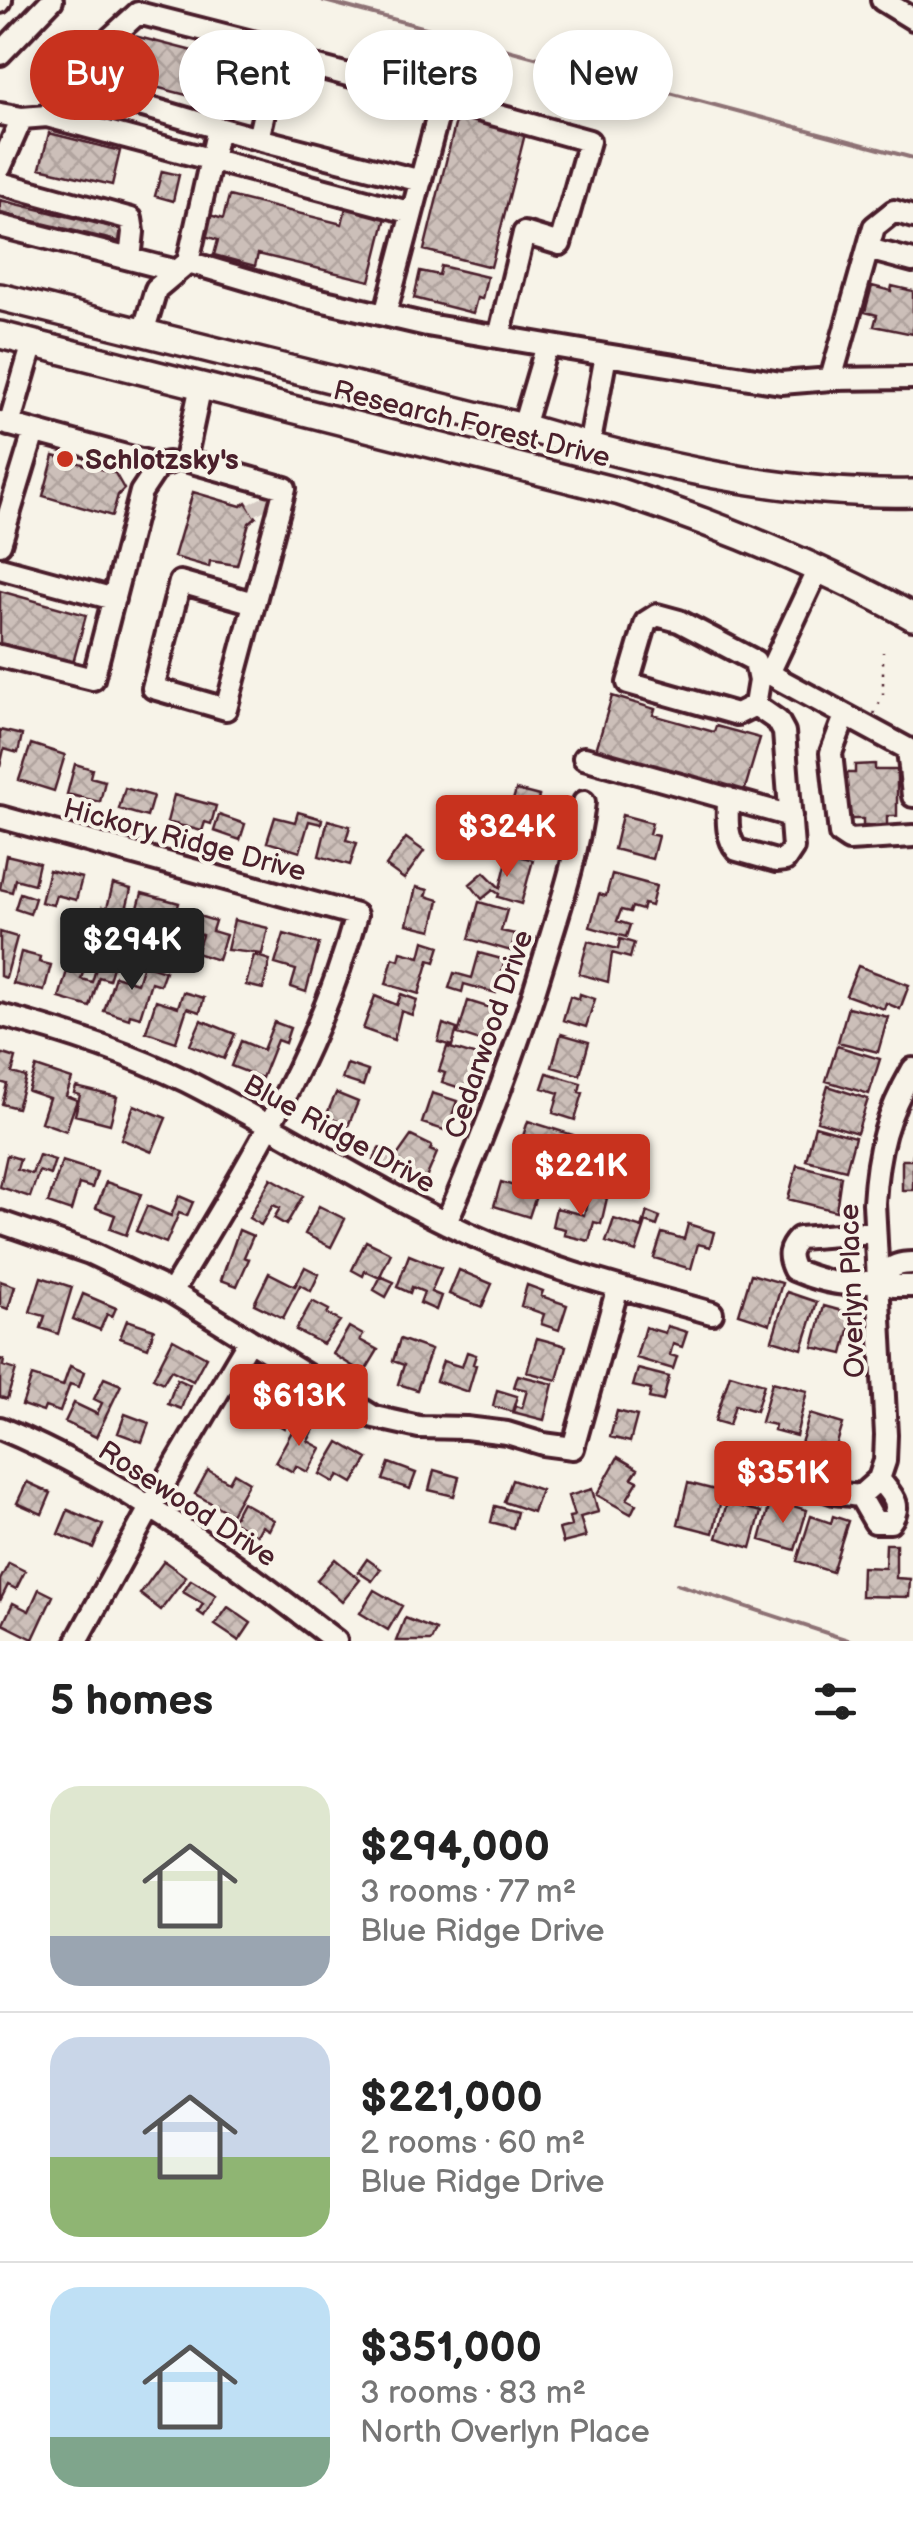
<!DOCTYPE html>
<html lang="en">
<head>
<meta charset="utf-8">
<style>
	:root { --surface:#fff; --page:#f2f2f2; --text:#222; --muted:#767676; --line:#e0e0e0; --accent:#c8321e }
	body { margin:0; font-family:"Balsamiq Sans",sans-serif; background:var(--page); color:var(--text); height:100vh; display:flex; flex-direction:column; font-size:38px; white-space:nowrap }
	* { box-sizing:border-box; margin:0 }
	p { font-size:32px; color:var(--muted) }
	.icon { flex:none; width:55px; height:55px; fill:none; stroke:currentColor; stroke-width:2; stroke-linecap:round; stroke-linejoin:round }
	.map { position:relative; height:1641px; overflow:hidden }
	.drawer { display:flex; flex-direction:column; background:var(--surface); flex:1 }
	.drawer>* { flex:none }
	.banner { position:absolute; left:30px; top:30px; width:855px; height:90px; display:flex; gap:20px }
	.price { position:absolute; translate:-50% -85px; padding:0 22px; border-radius:10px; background:var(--accent); color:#fff; font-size:32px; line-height:65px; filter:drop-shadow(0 2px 5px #0008) }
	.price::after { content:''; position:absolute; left:50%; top:60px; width:30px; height:22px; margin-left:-15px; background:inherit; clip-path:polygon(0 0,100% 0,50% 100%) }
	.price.current { background:#222; color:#fff }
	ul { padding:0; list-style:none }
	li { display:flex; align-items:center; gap:30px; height:250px; padding:0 50px }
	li+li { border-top:2px solid var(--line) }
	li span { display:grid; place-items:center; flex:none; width:280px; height:200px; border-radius:30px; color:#555 }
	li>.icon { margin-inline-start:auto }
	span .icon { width:120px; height:120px; fill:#fffc; stroke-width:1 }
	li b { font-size:42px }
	h2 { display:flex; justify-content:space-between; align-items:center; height:120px; padding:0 50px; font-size:42px }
	.pill { padding:0 35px; border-radius:45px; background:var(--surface); box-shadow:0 5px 15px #0003; font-size:35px; line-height:90px }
	.pill.current { background:var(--accent); color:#fff }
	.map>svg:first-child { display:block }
</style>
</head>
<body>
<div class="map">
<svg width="913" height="1641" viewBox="0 0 913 1641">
	<defs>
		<pattern id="building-cross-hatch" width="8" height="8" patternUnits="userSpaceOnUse" patternTransform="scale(2.5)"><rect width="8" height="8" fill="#ccbfb9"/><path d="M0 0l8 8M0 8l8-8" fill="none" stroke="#b1a49f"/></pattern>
	</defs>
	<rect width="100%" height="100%" fill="#f7f3e8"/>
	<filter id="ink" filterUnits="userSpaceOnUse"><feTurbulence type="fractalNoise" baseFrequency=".01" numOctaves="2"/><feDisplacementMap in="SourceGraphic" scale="20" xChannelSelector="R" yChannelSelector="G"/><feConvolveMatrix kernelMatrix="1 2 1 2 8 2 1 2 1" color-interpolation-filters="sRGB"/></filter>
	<g filter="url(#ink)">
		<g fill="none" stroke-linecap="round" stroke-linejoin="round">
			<path stroke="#8e7275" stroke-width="4" d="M321,0L913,158
				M677,1584L851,1641"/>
		</g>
		<path fill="url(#building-cross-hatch)" stroke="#4a1f2b" stroke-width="2.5" d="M123,33L258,68L247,111L225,105L223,113L205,108L209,94L200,92L198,98L117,77L119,70L100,65L105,47L119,51Z
			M457,117L525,134L491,267L424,250Z
			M49,133L120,151L112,185L40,168Z
			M162,171L179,175L173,201L155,196Z
			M229,196L342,224L346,207L386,217L370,281L258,254L255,266L214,255L218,240L205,236L210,215L223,219Z
			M0,200L124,230L121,242L0,213Z
			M441,266L487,277L482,299L477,298L473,313L414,298L420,271L439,275Z
			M872,286L891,291L892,286L913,291V334L874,326L877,315L865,312Z
			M54,456L115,473L124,489L118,495L112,516L43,496Z
			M193,492L241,506L246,502L256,517L249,523L237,565L210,561L209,567L174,557Z
			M0,591L86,615L73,663L0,643Z
			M612,696L655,709L653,715L714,732L716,726L760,738L744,792L596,750Z
			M0,730L22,735L18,753L4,749L0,767Z
			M31,744L65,755L54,791L19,780Z
			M75,764L92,769L90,777L105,781L100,802L67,794Z
			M875,764V770H897V816H887V838H863V819H840V773H855V765Z
			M125,788L153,796L147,817L119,809Z
			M516,790L539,796L537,804L542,806L537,825L508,817Z
			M174,795L216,806L211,824L205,822L202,831L167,822Z
			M298,812L322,819L321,824L309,821L300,852L267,842L275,817L295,822Z
			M219,815L245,824L240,840L214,831Z
			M622,815L652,823L649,834L658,836L652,859L614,849Z
			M328,820L350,826L346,840L357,843L350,865L319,856Z
			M406,838L424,851L404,879L386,866Z
			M509,853L533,860L521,904L498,897L499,894L493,890L482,899L470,884L484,872L500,888Z
			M6,855L39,863L34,884L15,879L12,892L0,889Z
			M49,870L82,878L76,900L56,895L53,905L41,902Z
			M612,874L656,886L651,906L644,904L642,910L632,907L630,912L621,910L617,921L630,925L626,937L590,927L599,894L606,896Z
			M113,884L131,889L122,926L98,920L102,907L107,908Z
			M416,887L428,890L426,896L439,900L432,930L407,924Z
			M20,893L35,898L30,914L15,909Z
			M142,893L179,903L172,929L134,923Z
			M479,902L507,910L501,931L515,934L511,951L469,939Z
			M186,912L215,921L212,931L226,935L218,960L196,953L202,935L181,928Z
			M234,920L268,928L262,954L227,950Z
			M0,932L17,937L6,978L0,976Z
			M284,934L319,944L306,992L291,987L296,970L275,964Z
			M620,939L634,943L630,958L612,953L608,982L579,974L588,941L618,949Z
			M424,941L440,946L435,962L429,960L419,994L386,984L393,958L399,960L401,952L420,957Z
			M21,952L40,957L39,962L51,965L44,991L13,984Z
			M479,953L505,960L496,993L464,984L462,992L449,988L454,973L472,978Z
			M254,955L270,960L263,989L246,985Z
			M70,961L85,966L81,979L92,982L98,962L113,967L109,980L99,977L90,1007L59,998Z
			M143,964L165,971L160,985L151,982L140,1017L130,1014L129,1019L104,1011L115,976L137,983Z
			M858,966L909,985L900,1009L886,1003L884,1009L846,995Z
			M183,992L204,998L200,1012L187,1008L176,1042L146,1032L156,1000L178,1007Z
			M401,994L417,1000L412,1015L401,1011L394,1040L363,1029L375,996L397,1005Z
			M580,994L595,999L586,1027L563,1020L570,996L579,999Z
			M468,1001L494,1009L483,1042L458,1034Z
			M848,1007L888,1017L878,1052L838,1042Z
			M201,1020L235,1034L224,1059L190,1045Z
			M274,1022L290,1028L285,1043L277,1040L262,1078L231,1066L241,1041L263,1050Z
			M443,1024L457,1029L452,1046L438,1042Z
			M561,1034L589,1042L580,1075L552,1067Z
			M837,1046L880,1059L869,1094L826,1081Z
			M447,1047L477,1056L466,1090L442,1082L445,1073L439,1071Z
			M0,1053L16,1058L12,1073L26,1077L17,1108L2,1104L7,1084L0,1082Z
			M347,1064L368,1071L363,1086L342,1079Z
			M36,1067L72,1079L66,1096L77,1100L66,1131L41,1122L49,1098L28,1091Z
			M547,1073L581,1083L579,1092L583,1093L575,1120L553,1113L559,1093L542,1088Z
			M828,1086L868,1099L857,1133L817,1121Z
			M76,1087L117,1097L110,1124L75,1115L80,1095L74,1093Z
			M336,1093L358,1102L348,1126L326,1116Z
			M432,1093L457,1101L447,1131L422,1123Z
			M134,1105L166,1118L152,1152L121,1139Z
			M528,1121L573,1135L569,1145L547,1138L541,1156L519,1148Z
			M815,1126L855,1137L846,1170L806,1160Z
			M411,1136L432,1146L430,1150L437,1153L424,1183L374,1160L379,1148L397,1156Z
			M913,1153V1190H902V1160H912Z
			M7,1155L20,1159L17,1169L32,1174L39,1155L55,1160L50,1175L39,1171L30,1197L0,1187Z
			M62,1161L97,1172L92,1188L79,1184L71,1211L48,1203Z
			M797,1165L841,1176L836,1211L788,1199Z
			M271,1178L303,1196L286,1225L274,1218L280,1208L273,1205L261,1225L249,1218Z
			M106,1182L141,1194L126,1235L110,1229L115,1215L96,1208Z
			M501,1182L537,1193L529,1217L494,1206Z
			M589,1194L607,1198L601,1224L594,1222L589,1241L564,1235L565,1229L552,1226L556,1208L584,1215Z
			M179,1196L193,1202L187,1216L179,1213L166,1243L136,1231L147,1206L171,1216Z
			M319,1206L345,1219L331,1247L305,1234Z
			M647,1212L660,1217L657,1226L646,1222L636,1252L606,1242L614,1219L642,1228Z
			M688,1224L714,1232L710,1247L698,1244L691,1269L654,1258L662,1233L684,1239Z
			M239,1230L253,1236L244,1257L249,1259L237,1286L221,1280Z
			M366,1241L391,1253L380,1276L394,1282L386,1297L374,1290L380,1278L365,1271L363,1276L352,1270Z
			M409,1255L441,1268L431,1292L441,1296L436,1310L420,1303L424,1292L412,1287L410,1293L397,1287Z
			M305,1267L319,1274L311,1291L300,1285L283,1318L254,1304L269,1273L295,1286Z
			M459,1270L492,1284L482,1307L449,1294Z
			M751,1274L782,1283L770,1324L739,1314Z
			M41,1277L72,1287L58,1334L41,1328L45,1316L30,1312Z
			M0,1281L15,1286L8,1309L0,1306Z
			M527,1285L543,1291L541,1296L567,1305L559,1330L541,1324L544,1314L521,1306Z
			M787,1292L817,1302L802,1349L772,1340Z
			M83,1294L116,1308L112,1317L107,1314L100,1330L73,1319Z
			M312,1301L329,1310L327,1314L340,1321L323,1344L296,1330Z
			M824,1306L853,1314L843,1354L813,1347Z
			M127,1320L154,1329L148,1348L120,1338Z
			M667,1326L687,1332L682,1347L673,1344L670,1355L677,1357L673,1369L636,1358L645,1327L665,1333Z
			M349,1327L363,1335L360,1340L378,1350L364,1373L333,1354Z
			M537,1338L566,1346L557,1380L527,1372Z
			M173,1339L206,1357L193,1381L171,1370L163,1383L153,1378Z
			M400,1339L431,1350L417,1390L398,1384L404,1365L393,1361Z
			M467,1352L476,1355L473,1364L476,1365L468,1392L436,1381L443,1361L462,1367Z
			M0,1359L4,1360L3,1366L16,1370L7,1399L0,1397Z
			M70,1366L84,1372L79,1387L70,1384L60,1412L45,1407L43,1412L22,1405L32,1376L63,1386Z
			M638,1369L669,1377L663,1401L649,1398L651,1390L633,1386Z
			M730,1374L764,1384L756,1411L735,1405L729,1425L715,1421Z
			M518,1375L553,1384L544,1420L513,1412L515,1406L522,1408L527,1390L514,1387Z
			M104,1378L121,1385L96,1437L65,1422L74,1403L97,1414L102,1403L94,1399Z
			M177,1379L190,1385L181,1409L168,1404Z
			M772,1382L807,1391L796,1436L774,1430L775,1425L761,1422Z
			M497,1390L517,1396L512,1412L493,1406Z
			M257,1392L293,1412L284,1428L248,1407Z
			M617,1411L637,1416L630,1442L610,1437Z
			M125,1414L149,1423L142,1442L118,1433Z
			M810,1414L843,1424L831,1463L798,1453Z
			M299,1419L315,1427L308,1441L321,1448L308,1472L296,1466L293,1472L275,1462Z
			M339,1442L368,1459L353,1483L339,1475L334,1482L320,1474Z
			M618,1457L638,1469L632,1478L638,1481L627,1499L636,1504L631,1514L597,1495Z
			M389,1463L416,1473L410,1489L383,1480Z
			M208,1470L229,1482L234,1473L249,1482L231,1514L195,1494Z
			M434,1470L459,1477L454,1496L429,1490Z
			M512,1480L541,1490L533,1512L504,1502Z
			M27,1482L51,1493L42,1514L17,1503Z
			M688,1483L723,1492L713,1533L678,1524Z
			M592,1489L598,1512L580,1517L586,1537L563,1543L559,1529L571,1526L569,1517L574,1516L568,1496Z
			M242,1502L274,1520L269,1530L262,1526L257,1535L232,1521Z
			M727,1503L761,1512L751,1548L717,1538Z
			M770,1503L785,1508L786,1504L807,1510L795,1550L760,1540Z
			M495,1506L517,1512L513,1528L491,1522Z
			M68,1510L103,1525L93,1548L58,1534Z
			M811,1516L831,1523L833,1516L848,1521L832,1572L797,1561Z
			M886,1544H896V1578L910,1579L909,1597L861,1596L862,1567L885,1568Z
			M335,1559L360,1580L342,1602L317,1580Z
			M367,1559L381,1569L372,1581L358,1572Z
			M164,1561L186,1577L161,1610L140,1594Z
			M9,1563L25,1571L16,1589L8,1585L0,1601V1580Z
			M191,1580L216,1595L204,1616L198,1612L203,1604L183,1592Z
			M39,1589L53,1596L33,1639L3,1624L13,1603L29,1611Z
			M374,1590L402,1606L388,1630L360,1613Z
			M228,1607L251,1623L239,1641L215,1625Z
			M405,1618L436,1630L431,1641H396Z"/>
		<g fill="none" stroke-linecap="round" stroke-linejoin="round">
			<path stroke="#d4c9c2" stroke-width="20" stroke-dasharray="20 10" stroke-linecap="butt" d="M257,500L263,511"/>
			<defs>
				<path id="minor" d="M882,0L913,19
					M0,2L1,0
					M279,49L288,59L442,100
					M0,54L52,0
					M68,84L218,128
					M0,114L22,118L47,116L412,213
					M47,116L91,56L138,13L279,49L258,139L218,128L188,262
					M258,139L421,181
					M0,168L22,118
					M0,183L131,219L133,232L130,259
					M0,226L177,271
					M868,249L913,261
					M385,315L442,100L589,141L560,244L524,233L499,337
					M143,333L156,289L188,262L303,296L427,325L606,355
					M831,379L913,378
					M201,385L185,460L285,488L226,709L153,688L180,582L254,603
					M0,422L159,465L168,463
					M9,425L33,343
					M523,427L547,345
					M589,447L606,355L781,383L831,379L874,227L894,211L913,217
					M0,544L34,432
					M0,568L114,599
					M818,569L771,669L775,677L908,749L913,796
					M0,656L93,679L141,492L159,465
					M845,716L831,753L840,834L849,840L913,836
					M584,758L791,816
					M728,798C728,817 725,836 737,850L776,861L785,860L793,848L784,732L778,721L755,705L759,681L755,661L679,621L657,615L646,622L628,683L737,714L755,705
					M0,817L356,915C317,1058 247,1166 172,1292
					M0,1015C64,1032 126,1052 186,1081C281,1129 370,1188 467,1233C545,1269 629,1290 712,1313
					M0,1222L90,1253L172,1292L374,1417L419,1427L466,1428L507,1433L543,1444L573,1448L618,1287
					M446,1223C485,1133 519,1044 547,950C562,901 578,853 584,802
					M875,1232L799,1238C788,1249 787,1256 794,1270C818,1280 854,1292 878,1277C892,1268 895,1263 913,1263
					M877,1278L894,1286H913
					M0,1428C125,1480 230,1559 336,1641
					M748,1463L834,1493L860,1496L879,1479
					M879,1479L885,1461L886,1435L874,1203C877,1150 886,1116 913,1069
					M860,1496L875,1522H890C904,1504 891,1495 879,1479
					M77,1641L151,1506L249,1340"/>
				<path id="major" d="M0,297L523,427C648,464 782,496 913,493
					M0,335L620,492C722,526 819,565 913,617"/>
			</defs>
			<use href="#minor" stroke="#4a1f2b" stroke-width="28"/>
			<use href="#major" stroke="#4a1f2b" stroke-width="32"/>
			<path stroke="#4a1f2b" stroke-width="2.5" stroke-dasharray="2.5 8" stroke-linecap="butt" d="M874,714L883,696V652"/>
			<use href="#minor" stroke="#f7f3e8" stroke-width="20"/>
			<use href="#major" stroke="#f7f3e8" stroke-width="25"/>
		</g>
	</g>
	<circle fill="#c8321e" stroke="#f7f3e8" stroke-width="4" cx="65" cy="459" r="10"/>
	<g text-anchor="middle" stroke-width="8" stroke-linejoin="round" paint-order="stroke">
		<g font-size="28" fill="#4a1f2b" stroke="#f7f3e8">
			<text transform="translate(472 423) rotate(14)" y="10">Research Forest Drive</text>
			<text transform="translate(185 839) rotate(15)" y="10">Hickory Ridge Drive</text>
			<text transform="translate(488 1034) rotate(-71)" y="10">Cedarwood Drive</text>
			<text transform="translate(340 1133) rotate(29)" y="10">Blue Ridge Drive</text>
			<text transform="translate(851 1291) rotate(-92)" y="10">Overlyn Place</text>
			<text transform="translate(188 1503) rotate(33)" y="10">Rosewood Drive</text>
		</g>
		<g font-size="28" font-weight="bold" fill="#4a1f2b" stroke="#f7f3e8" text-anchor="start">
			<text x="85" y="469">Schlotzsky's</text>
		</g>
	</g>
</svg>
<b class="price" style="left:507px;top:880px">$324K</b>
<b class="price current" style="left:132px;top:993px">$294K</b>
<b class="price" style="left:581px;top:1219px">$221K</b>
<b class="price" style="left:299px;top:1449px">$613K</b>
<b class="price" style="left:783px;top:1526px">$351K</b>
<div class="banner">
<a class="pill current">Buy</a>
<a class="pill">Rent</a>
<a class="pill">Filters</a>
<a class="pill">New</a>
</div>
</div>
<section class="drawer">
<h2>5 homes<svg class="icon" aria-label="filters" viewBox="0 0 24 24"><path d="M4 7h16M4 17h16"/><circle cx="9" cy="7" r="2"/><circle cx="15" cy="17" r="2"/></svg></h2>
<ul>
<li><span style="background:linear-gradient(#dfe7d0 75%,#9aa5b1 0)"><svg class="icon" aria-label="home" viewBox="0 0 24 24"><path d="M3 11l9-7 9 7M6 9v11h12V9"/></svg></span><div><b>$294,000</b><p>3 rooms · 77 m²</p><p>Blue Ridge Drive</p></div></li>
<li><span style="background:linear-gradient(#c9d6e8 60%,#8fb573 0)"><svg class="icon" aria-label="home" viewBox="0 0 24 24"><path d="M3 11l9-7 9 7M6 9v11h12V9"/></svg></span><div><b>$221,000</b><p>2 rooms · 60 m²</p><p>Blue Ridge Drive</p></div></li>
<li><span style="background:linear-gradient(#bfe0f5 75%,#7fa58c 0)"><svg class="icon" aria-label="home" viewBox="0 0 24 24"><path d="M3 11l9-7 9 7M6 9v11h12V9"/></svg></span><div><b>$351,000</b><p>3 rooms · 83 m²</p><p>North Overlyn Place</p></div></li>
</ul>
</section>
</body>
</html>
